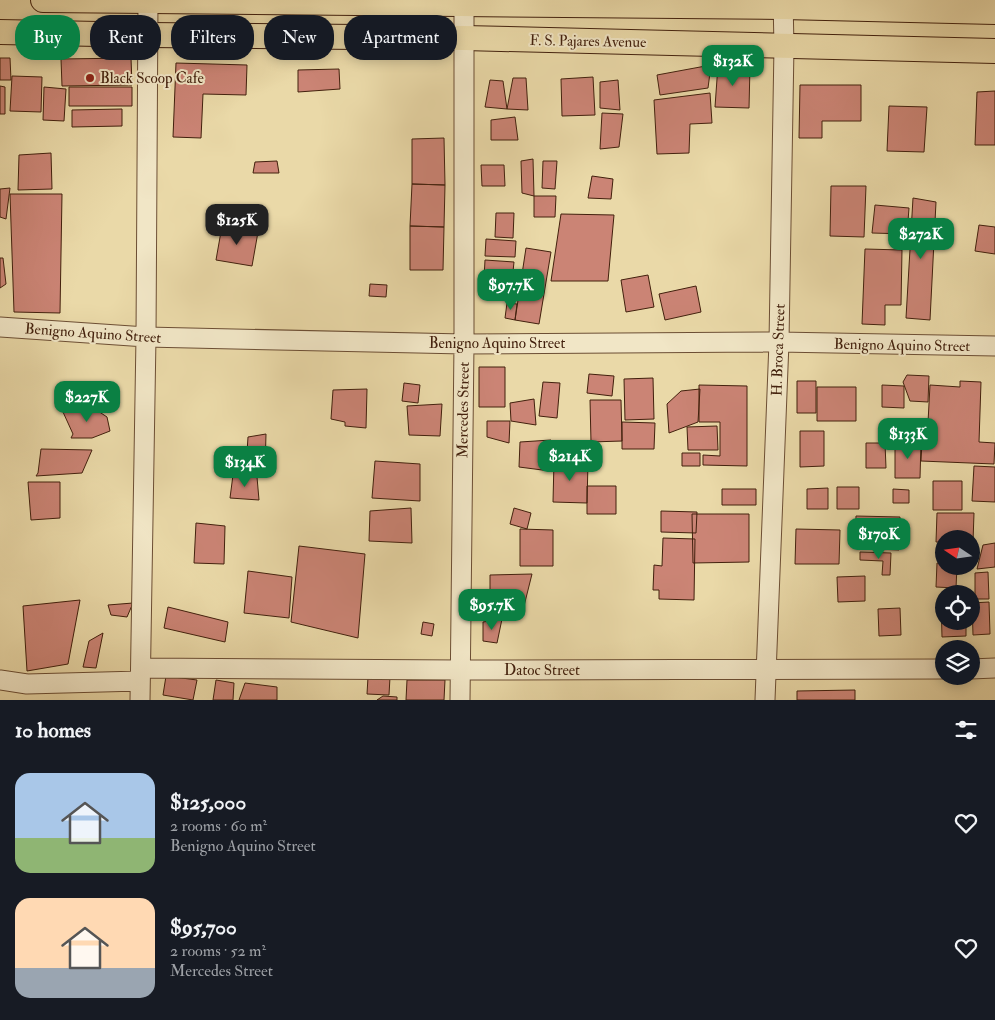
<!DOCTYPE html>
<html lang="en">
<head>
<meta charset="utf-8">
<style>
	:root { --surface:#171b24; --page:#20242c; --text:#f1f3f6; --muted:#9ea1a6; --accent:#0b8043 }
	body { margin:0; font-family:"IM FELL Double Pica",serif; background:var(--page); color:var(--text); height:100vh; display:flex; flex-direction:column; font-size:19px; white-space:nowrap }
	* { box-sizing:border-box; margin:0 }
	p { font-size:16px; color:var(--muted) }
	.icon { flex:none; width:28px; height:28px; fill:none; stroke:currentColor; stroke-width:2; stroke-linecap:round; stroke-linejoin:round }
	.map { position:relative; height:700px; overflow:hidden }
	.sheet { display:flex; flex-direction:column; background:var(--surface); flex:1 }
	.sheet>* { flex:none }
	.banner { position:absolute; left:15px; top:15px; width:500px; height:45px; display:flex; gap:10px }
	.needle { width:32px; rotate:283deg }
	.tools { position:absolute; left:935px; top:530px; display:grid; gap:10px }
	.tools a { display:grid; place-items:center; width:45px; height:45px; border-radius:50%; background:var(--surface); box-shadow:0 2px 12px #0003; font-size:25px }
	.price { position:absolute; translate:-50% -42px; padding:0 11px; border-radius:10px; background:var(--accent); color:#fff; font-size:16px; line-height:32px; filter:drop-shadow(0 1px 2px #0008) }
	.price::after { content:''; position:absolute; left:50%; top:30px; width:15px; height:11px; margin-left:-8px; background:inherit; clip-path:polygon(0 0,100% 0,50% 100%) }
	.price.active { background:#222; color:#fff }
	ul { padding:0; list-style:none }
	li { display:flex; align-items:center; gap:15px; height:125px; padding:0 15px }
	li span { display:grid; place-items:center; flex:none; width:140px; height:100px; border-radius:15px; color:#555 }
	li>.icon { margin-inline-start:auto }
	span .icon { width:60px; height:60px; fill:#fffc; stroke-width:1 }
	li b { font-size:21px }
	h2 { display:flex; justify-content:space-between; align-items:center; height:60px; padding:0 15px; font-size:21px }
	.tag { padding:0 18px; border-radius:20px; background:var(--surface); box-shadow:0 2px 12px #0003; font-size:18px; line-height:45px }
	.tag.active { background:var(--accent); color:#fff }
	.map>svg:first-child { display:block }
</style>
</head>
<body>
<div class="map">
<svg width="995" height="700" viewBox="0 0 995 700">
	<rect width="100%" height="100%" fill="#ead9a8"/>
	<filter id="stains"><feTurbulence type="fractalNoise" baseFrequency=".004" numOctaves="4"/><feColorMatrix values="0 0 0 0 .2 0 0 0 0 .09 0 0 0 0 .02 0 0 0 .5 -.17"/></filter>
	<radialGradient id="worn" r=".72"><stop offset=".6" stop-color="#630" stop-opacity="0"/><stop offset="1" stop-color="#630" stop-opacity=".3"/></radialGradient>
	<path fill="#cb8475" stroke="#42200d" d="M0,58H10L11,80H0Z
		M131,58L132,85L62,86L61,59Z
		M176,63L247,65L246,95L203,94L201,138L173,137Z
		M711,65L708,88L660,95L657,75Z
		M718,65L750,66L749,108L715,107Z
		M339,69L340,89L298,92V70Z
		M12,76L42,77L41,112L10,111Z
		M593,77L595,115L562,116L561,79Z
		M513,78H526L528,110L507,109Z
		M490,80L503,81L507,109L485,107Z
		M618,80L620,110L600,108V82Z
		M800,85H861V121H822V138H799Z
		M0,86L5,87V114H0Z
		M44,87L66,89L64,121L43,120Z
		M69,87H132V106H69Z
		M995,91V145H975L977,92Z
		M710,93L712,123L690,124L689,153L657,154L654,100Z
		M889,106L927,107L924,152L887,151Z
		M122,109V126L72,127V110Z
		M602,113L623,114L619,147L600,149Z
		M515,117L518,140H491V120Z
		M444,138L445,185L412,184V139Z
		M51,153L52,189L18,190L19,155Z
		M533,159L534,196L522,193L521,161Z
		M277,161L279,173H253L255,162Z
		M543,161H557L555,189L542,188Z
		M481,165H504L505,186H482Z
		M592,176L613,179L611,199L588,198Z
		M412,184L445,185L444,227L410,226Z
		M831,186H866L864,237L830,236Z
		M10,188L6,219L0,217V189Z
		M10,194H62L60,313L14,312Z
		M534,196H556L555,217H534Z
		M913,198L936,202L930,320L906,318Z
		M875,205L909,208L907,234L872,233Z
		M496,213H514L513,238L495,237Z
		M561,214L614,215L608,281H551Z
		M979,225L995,227V254L975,251Z
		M222,226L258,232L252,266L216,260Z
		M410,226L444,227L443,270H410Z
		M486,239L516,241L515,257L485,256Z
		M526,248L551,252L539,324L515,320Z
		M865,249L902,250L901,305H885V325L862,324Z
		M0,258H3L6,284L0,288Z
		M485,260L514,262L512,281L484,279Z
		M648,275L654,307L626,312L621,280Z
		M370,284L387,285L386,297L369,296Z
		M696,286L701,312L665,320L659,294Z
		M507,303L517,304L515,320L505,318Z
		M479,367H505V407H479Z
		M589,374L614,376L612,396L587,393Z
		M907,375L929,376L928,402L910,401L903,382Z
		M653,378L654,419L625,420L624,379Z
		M797,381H816V413H797Z
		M960,381L981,382L979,442L995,443L994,464L921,461L922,442L927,441L930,385L960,387Z
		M543,382L560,383L557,418L539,416Z
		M404,383L420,385L418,403L402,401Z
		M699,385L747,386V466L703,465V455L720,456V422H699Z
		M882,385L904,386V408L882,407Z
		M817,387H856V421H817Z
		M367,389L366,428L345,426V422L331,419L333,390Z
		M700,389L698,422L669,433L667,404L681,391Z
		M534,399L536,425L511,421L510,403Z
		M590,400H621L622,441L591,442Z
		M442,404L440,436L409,435L407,406Z
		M95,409L107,417L110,431L92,438H71L73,434L63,412Z
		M487,421H510L509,443L487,437Z
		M622,422L655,423L654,449H622Z
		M717,426L718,450H688L687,427Z
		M800,431H824V466L800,467Z
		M266,434L265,470L246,468L248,437Z
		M551,440L550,471L519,467L520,442Z
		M895,442H921L920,478H895Z
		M866,443H885L886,468H866Z
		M41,449L92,450L82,473L36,476L38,473Z
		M682,453H700V466H682Z
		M375,461L420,464V501L372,498Z
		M554,461L588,462L587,503L553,502Z
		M974,466L995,467V502L972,501Z
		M233,475L257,477L259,500L230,498Z
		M933,481H962V510H933Z
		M28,482H60V518L31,520Z
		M587,486H616V514H587Z
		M837,487H859V509H837Z
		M828,488V509H807V489Z
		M722,489H756V505H722Z
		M893,489L909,490V503H893Z
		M411,508L412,543L369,541L370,511Z
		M514,508L531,513L527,529L510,524Z
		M661,511L697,512L696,533L661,532Z
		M937,513H974L973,542H971V539H944V542H936Z
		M692,514H749V562L693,563Z
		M856,516L900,517L899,550L855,548Z
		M196,523L225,526L224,564L194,563Z
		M520,529L553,530V566H520Z
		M796,529L840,530L839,564H795Z
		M663,538L695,539L694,600L659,599V590H653L654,565L662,566Z
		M995,543V567L977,569L983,545Z
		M299,546L365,554L358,638L291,622Z
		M860,552L891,553L890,575H882L883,561L860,560Z
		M937,563H944V566H957L956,588L936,587Z
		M248,571L292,577L289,618L244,613Z
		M988,572L989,599H975V573Z
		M532,574L524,606L490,603V575Z
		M865,576V601L838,602L837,577Z
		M80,600L68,664L27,671L23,606Z
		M941,601H944V621H966V636L942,637Z
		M989,602L990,634L973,635L972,603Z
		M133,603L127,617L111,615L108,605Z
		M168,607L228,622L225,642L164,628Z
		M900,608L901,635L879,636L878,609Z
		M502,619L497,643L483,641V622Z
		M423,622L434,624L432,636L421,634Z
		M103,633L96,668L83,667L89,641Z
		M166,676L197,680L193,700L163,695Z
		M368,677H390L389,695L367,694Z
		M216,680L234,683L233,700H213Z
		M407,680H445L444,700H406Z
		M245,683L277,687V700H239Z
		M855,690V700H797V691Z
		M383,696L397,697V700H377Z"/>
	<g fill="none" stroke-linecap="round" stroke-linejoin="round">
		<defs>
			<path id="minor" d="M0,327L146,337L464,344L779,342L995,346
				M141,668L460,670L944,669
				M971,669L995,668
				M0,680L27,684L140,681
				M140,700L146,337L148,0
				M460,700L464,344V0
				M765,700L779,342L784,46L783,0"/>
			<path id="major" d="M43,0L783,7L995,12
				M0,32L148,35L464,38L995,51"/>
		</defs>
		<use href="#minor" stroke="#6c4e34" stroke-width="21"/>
		<use href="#major" stroke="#42200d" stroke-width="26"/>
		<use href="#minor" stroke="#f1e6c6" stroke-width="19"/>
		<use href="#major" stroke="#ead9a8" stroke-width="24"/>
	</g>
	<circle fill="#8f2418" stroke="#f1e6c6" stroke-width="2" cx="90" cy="78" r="5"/>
	<g text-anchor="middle" stroke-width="4" stroke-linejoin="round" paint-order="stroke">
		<g font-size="15" fill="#42200d" stroke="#f1e6c6">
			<text transform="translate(588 41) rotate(1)" y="5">F. S. Pajares Avenue</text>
			<text transform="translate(93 333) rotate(4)" y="5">Benigno Aquino Street</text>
			<text x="497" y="348">Benigno Aquino Street</text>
			<text transform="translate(902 345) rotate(1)" y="5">Benigno Aquino Street</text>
			<text transform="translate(778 350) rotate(-88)" y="5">H. Broca Street</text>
			<text transform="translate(463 410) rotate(-89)" y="5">Mercedes Street</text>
			<text x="542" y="675">Datoc Street</text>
		</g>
		<g font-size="15" fill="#42200d" stroke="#f1e6c6" text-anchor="start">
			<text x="100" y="83">Black Scoop Cafe</text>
		</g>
	</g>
	<rect width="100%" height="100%" filter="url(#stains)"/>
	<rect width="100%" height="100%" fill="url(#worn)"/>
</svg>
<div class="tools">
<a><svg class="needle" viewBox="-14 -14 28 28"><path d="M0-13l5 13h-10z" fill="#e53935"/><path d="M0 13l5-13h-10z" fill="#9ea1a6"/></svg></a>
<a><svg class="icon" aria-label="locate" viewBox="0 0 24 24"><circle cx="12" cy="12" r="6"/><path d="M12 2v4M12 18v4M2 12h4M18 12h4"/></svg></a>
<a><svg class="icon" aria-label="layers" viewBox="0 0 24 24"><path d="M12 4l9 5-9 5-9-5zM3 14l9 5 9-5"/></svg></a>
</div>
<b class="price" style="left:733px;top:87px">$132K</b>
<b class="price active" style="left:237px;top:246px">$125K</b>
<b class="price" style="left:921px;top:260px">$272K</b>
<b class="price" style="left:511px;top:311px">$97.7K</b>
<b class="price" style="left:87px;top:423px">$227K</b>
<b class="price" style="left:908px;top:460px">$133K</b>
<b class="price" style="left:570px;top:482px">$214K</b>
<b class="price" style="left:245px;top:488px">$134K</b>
<b class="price" style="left:879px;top:560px">$170K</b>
<b class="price" style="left:492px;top:631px">$95.7K</b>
<div class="banner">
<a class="tag active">Buy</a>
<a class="tag">Rent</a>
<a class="tag">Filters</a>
<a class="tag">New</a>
<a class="tag">Apartment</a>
</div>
</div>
<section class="sheet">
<h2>10 homes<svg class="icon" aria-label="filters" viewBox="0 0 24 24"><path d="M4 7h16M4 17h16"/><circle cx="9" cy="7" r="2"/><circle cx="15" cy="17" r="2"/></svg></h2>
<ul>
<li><span style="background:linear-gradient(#a9c7e8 65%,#8fb573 0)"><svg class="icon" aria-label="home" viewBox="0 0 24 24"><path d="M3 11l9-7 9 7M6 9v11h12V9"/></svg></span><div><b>$125,000</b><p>2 rooms · 60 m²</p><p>Benigno Aquino Street</p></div><svg class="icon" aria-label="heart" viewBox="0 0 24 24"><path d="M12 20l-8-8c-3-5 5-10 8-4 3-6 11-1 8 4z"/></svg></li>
<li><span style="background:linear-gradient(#ffd9b3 70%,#9aa5b1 0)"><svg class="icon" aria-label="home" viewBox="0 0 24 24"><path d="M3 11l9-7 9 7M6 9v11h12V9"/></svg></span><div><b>$95,700</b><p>2 rooms · 52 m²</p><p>Mercedes Street</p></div><svg class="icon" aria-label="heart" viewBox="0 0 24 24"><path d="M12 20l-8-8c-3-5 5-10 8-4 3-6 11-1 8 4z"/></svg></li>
</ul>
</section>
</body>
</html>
